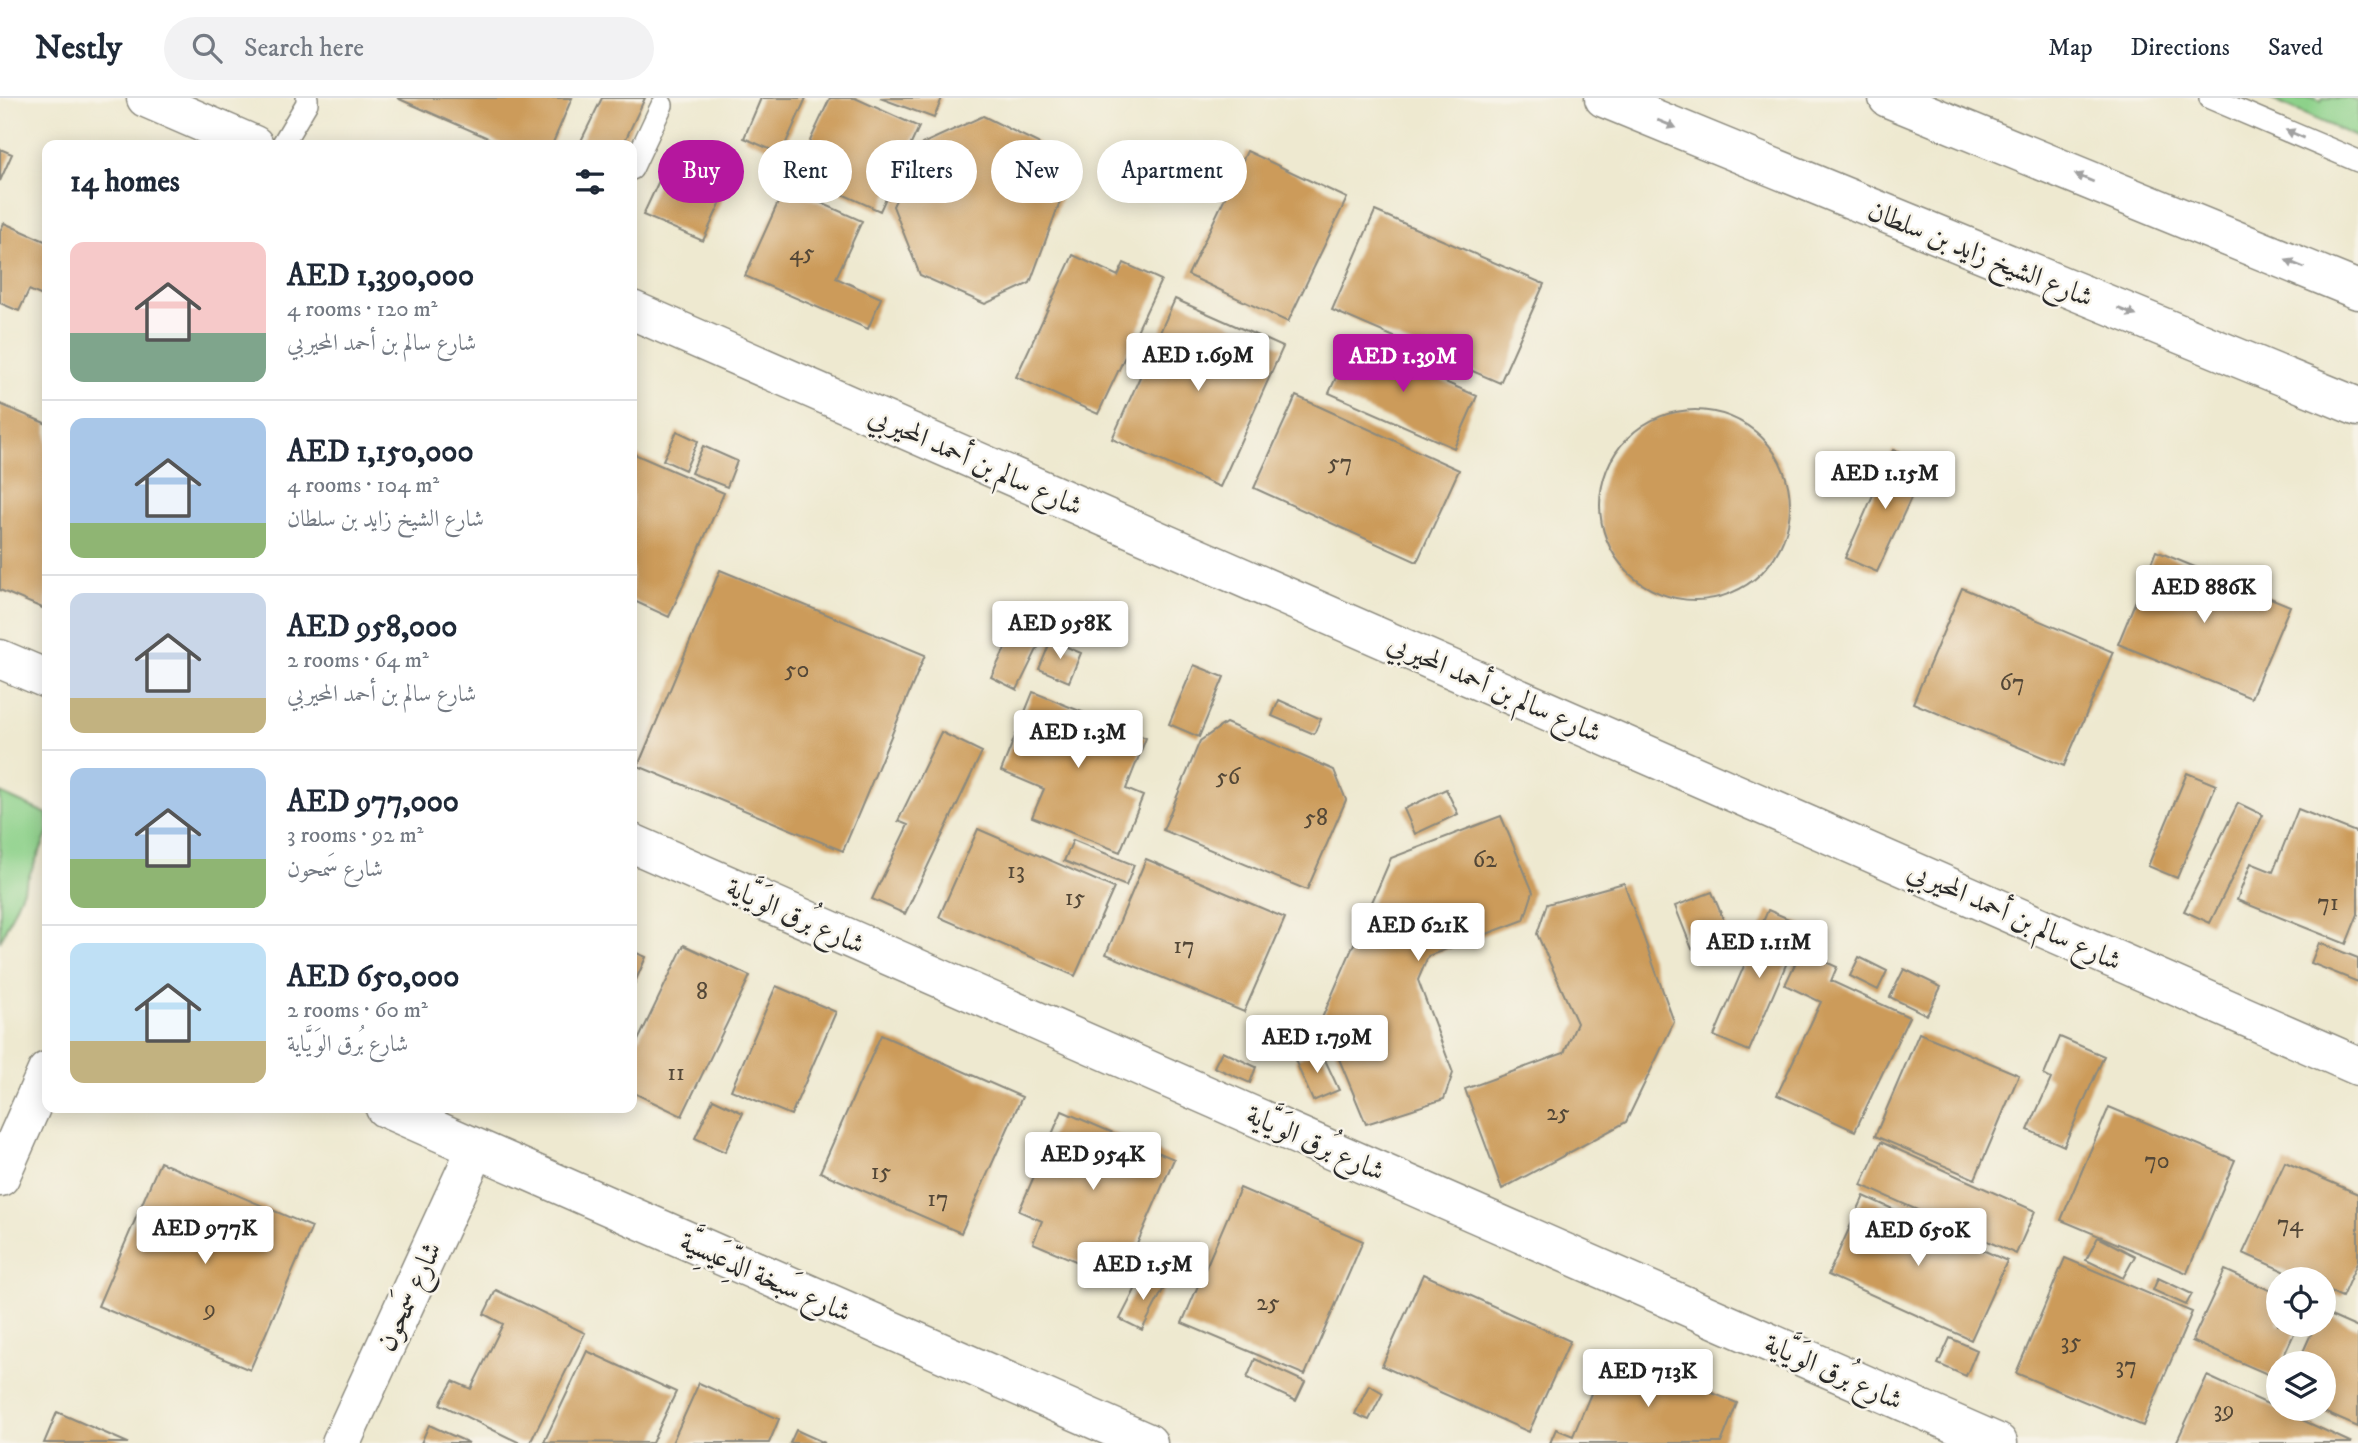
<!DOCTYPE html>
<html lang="en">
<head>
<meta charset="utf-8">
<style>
	:root { --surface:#fff; --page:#f2f2f3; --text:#1f2937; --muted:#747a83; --line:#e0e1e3; --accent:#b5179e }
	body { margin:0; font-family:"IM FELL DW Pica",Amiri,serif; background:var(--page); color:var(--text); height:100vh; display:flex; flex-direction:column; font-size:26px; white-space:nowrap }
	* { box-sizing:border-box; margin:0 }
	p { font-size:23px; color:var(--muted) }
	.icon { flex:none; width:38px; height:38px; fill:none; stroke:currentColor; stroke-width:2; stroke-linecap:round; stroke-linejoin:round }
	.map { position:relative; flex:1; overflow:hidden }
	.sheet { position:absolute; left:42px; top:42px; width:595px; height:973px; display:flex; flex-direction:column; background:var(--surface); border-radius:14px; box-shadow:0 4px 18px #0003 }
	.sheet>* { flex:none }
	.guide { position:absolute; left:658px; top:42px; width:665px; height:63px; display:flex; gap:14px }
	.controls { position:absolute; left:2266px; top:1169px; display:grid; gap:14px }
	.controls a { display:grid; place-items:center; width:70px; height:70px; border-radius:50%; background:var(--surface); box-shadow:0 4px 18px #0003; font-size:35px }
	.price { position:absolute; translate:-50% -60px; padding:0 16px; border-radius:7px; background:#fff; color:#222; font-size:23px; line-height:46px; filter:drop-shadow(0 2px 4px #0008) }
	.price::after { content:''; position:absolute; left:50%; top:42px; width:21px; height:16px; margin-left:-10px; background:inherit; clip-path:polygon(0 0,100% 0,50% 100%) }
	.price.selected { background:var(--accent); color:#fff }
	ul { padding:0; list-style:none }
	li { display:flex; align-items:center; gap:21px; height:175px; padding:0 28px }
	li+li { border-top:2px solid var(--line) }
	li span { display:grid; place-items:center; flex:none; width:196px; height:140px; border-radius:14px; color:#555 }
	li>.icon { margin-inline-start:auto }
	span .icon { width:84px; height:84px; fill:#fffc; stroke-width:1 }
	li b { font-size:30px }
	h2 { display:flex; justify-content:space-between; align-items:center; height:84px; padding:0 28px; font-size:30px }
	.chip { padding:0 24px; border-radius:32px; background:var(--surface); box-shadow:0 4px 18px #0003; font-size:24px; line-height:63px }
	.chip.selected { background:var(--accent); color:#fff }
	header { display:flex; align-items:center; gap:42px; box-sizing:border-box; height:98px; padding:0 35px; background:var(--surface); border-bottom:2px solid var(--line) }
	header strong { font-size:33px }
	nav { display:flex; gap:38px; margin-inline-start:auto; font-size:24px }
	.search { width:490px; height:63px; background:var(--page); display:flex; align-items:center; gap:18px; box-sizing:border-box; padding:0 24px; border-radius:38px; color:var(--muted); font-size:26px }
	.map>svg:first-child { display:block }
</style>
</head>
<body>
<header>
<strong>Nestly</strong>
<div class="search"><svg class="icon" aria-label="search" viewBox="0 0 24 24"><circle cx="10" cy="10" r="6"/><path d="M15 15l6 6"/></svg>Search here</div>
<nav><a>Map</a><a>Directions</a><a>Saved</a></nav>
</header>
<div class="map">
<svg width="2358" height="1345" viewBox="0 0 2358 1345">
	<rect width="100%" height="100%" fill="#f7f3e8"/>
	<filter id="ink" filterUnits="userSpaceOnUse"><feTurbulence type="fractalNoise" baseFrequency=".0143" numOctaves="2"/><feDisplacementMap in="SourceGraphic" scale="14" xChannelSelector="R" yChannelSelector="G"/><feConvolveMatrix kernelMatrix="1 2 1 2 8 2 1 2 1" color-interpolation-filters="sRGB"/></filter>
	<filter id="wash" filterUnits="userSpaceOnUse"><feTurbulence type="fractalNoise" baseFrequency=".00686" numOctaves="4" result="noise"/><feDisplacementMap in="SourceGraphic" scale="28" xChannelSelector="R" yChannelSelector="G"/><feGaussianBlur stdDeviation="1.57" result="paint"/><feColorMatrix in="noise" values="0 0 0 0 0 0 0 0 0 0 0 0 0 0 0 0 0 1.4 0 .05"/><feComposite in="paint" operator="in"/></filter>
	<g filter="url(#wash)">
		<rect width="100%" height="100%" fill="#eee9d0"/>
		<path fill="#8dd18a" stroke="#5c7e5a" stroke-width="2" d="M2268,0H2314L2321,3L2323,0H2348L2358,4V40Z
			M0,695L47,716V737L0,844Z"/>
		<g id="blocks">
			<path fill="#cc9b5a" d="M397,0H572L552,47H504Z
				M602,0H645L623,47H579Z
				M761,0H806L781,56L744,40Z
				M830,0H855L919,29L880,113L795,75Z
				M880,0H942L934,20Z
				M983,18L1038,45L1063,95L1030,185L985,206L920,177L893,108L922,46Z
				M0,51L12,56L0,83Z
				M1247,53L1347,100L1288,224L1188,177Z
				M670,59L729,86L703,143L643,117Z
				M785,89L862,123L836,180L881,200L868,231L745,178Z
				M1375,113L1544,186L1500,285L1332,212Z
				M4,125L47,144V200L29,192L19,213L0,205V133Z
				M1073,157L1118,178L1124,165L1161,182L1098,316L1016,279Z
				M1175,201L1283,249L1220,389L1112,341Z
				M1352,243L1477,298L1454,350L1329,295Z
				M1296,298L1459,372L1417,464L1254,390Z
				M0,306L47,326V512L0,492Z
				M1600 407a95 95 0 1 1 190 0a95 95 0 1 1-190 0Z
				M677,333L698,343L685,372L663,362Z
				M703,348L737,363L727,389L691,375Z
				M1893,352L1926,367L1877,474L1845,460Z
				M632,355L724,395L669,519L632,502Z
				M2156,453L2290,508L2251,600L2118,546Z
				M720,472L925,557L843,753L638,668Z
				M1962,490L2113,554L2064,668L1913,605Z
				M1021,518L1047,531L1017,592L991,579Z
				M1051,542L1081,555L1069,584L1039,571Z
				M1194,567L1224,579L1199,639L1169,626Z
				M1033,594L1146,640L1126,691L1143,698L1120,754L1032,719L1044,691L1001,673Z
				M1279,602L1321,621L1314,636L1272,618Z
				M1226,625L1334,672L1346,702L1307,792L1163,732L1200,643Z
				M941,634L982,654L905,816L872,801L908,727L898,723Z
				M2187,675L2216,687L2177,780L2148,768Z
				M1446,691L1458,716L1415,736L1404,711Z
				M2238,705L2263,717L2210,825L2184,813Z
				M2298,711L2358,735V816L2346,846L2237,802L2251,765L2273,774Z
				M1501,718L1533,794L1524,822L1428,858L1418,882L1453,975L1444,1001L1366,1026L1322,920L1391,760Z
				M978,731L1114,790L1075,878L939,819Z
				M1073,742L1134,767L1126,788L1064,763Z
				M1146,761L1285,820L1244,914L1106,856Z
				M1624,785L1674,924L1626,1024L1502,1091L1465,991L1564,955L1577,925L1537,836L1547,806Z
				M1712,794L1729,835L1692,851L1675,808Z
				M1768,812L1803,827L1749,953L1714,938Z
				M2319,845L2358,860V884L2311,865Z
				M684,847L750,878L682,1018L632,994V955Z
				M632,853L646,859L632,891Z
				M1801,853L1837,869L1831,883L1909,919L1855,1033L1777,997L1821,904L1785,887Z
				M1859,859L1887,873L1878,892L1850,878Z
				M1904,871L1941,889L1927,917L1890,899Z
				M776,888L836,914L791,1017L731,992Z
				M1919,935L2019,977L1975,1081L1875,1038Z
				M881,937L1022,999L961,1135L820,1074Z
				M2060,939L2104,958L2064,1048L2028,1032L2051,981L2044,977Z
				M1320,951L1339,992L1313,1003L1295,962Z
				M1222,953L1256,969L1250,985L1214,969Z
				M713,1001L743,1015L725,1054L695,1040Z
				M2109,1009L2235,1062L2187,1175L2061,1122Z
				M1062,1013L1174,1061L1131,1160L1109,1150L1099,1173L1033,1145L1042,1123L1019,1113Z
				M1881,1044L2035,1113L2016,1156L1861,1087Z
				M160,1064L312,1129L250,1272L98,1208Z
				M2285,1064L2358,1096V1163L2342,1199L2324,1191V1181H2302L2243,1155Z
				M1240,1090L1363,1143L1305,1277L1182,1225Z
				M1864,1098L2007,1163L1971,1242L1828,1177Z
				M2098,1139L2135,1158L2123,1180L2086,1162Z
				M2065,1160L2192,1214L2143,1328L2016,1275Z
				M2225,1172L2278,1196V1227H2298L2274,1279L2192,1243Z
				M1143,1176L1165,1188L1142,1232L1120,1221Z
				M1423,1176L1570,1243L1529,1334L1382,1268Z
				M2158,1180L2192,1196L2186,1207L2153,1192Z
				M496,1192L585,1235L530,1345H520L440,1306L453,1283L471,1291L503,1226L484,1216Z
				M2324,1215L2358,1230V1329L2317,1311H2324V1265H2298L2315,1227H2324Z
				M1950,1240L1977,1252L1966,1278L1938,1266Z
				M587,1253L676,1294L652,1345L544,1344Z
				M1609,1253L1737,1305L1721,1345H1550L1556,1331L1573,1338Z
				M1255,1261L1305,1284L1296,1303L1247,1280Z
				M2207,1278L2352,1345H2176Z
				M699,1285L779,1321L769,1345H672Z
				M1369,1287L1383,1295L1369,1322L1355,1316Z
				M57,1314L128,1345H44Z
				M429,1327L469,1345H421Z
				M796,1332L825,1345H790Z"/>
		</g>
	</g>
	<g filter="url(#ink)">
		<use href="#blocks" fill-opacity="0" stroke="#8c8a7e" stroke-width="2"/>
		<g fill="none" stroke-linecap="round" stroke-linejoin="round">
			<defs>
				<path id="lane" d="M2210,0L2358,63
					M282,47L307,5V0
					M632,71L662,7"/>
				<path id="street" d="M146,0L254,47
					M632,212L2358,968
					M0,561L47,581
					M632,745L1998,1345
					M385,1010L1148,1345
					M0,1079L47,973
					M341,1345L476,1051"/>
				<path id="highway" d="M1604,0L2358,309
					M1888,0L2358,192"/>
			</defs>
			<use href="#lane" stroke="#8c8a7e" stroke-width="24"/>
			<use href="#street" stroke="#8c8a7e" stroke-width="41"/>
			<use href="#highway" stroke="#8c8a7e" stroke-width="41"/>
			<use href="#lane" stroke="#fff" stroke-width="21"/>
			<use href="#street" stroke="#fff" stroke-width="38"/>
			<use href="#highway" stroke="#fff" stroke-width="38"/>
		</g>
		<defs><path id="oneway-solid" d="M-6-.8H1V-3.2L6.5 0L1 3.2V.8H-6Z" transform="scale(1.75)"/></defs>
		<g fill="#a0a0a0">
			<use href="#oneway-solid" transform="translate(1667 26) rotate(22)"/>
			<use href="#oneway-solid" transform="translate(2295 36) rotate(-157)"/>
			<use href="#oneway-solid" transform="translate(2084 80) rotate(-158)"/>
			<use href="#oneway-solid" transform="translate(2295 166) rotate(-158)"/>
			<use href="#oneway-solid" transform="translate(2127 214) rotate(22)"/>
		</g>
	</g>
	<g text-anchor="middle" stroke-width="5" stroke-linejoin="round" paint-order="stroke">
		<g font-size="24" fill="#534737">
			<text x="802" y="162">45</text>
			<text x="1340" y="372">57</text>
			<text x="797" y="579">50</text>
			<text x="2012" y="592">67</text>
			<text x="1228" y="686">56</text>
			<text x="1316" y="727">58</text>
			<text x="1485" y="769">62</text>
			<text x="1016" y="780">13</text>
			<text x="1075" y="807">15</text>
			<text x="2328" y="812">71</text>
			<text x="1184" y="855">17</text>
			<text x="702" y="901">8</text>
			<text x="676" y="982">11</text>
			<text x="1558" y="1022">25</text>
			<text x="2157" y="1070">70</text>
			<text x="881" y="1081">15</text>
			<text x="938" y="1108">17</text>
			<text x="2290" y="1133">74</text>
			<text x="1268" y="1212">25</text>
			<text x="210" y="1218">9</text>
			<text x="2071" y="1251">35</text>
			<text x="2126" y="1275">37</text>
			<text x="2224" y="1319">39</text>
		</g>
		<g font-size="28" fill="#2b2b2b" stroke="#f7f3e8">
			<text transform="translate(1981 155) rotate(22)" y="10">شارع الشيخ زايد بن سلطان</text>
			<text transform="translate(976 362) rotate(24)" y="10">شارع سالم بن أحمد المحيربي</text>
			<text transform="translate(1495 589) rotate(24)" y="10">شارع سالم بن أحمد المحيربي</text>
			<text transform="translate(796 817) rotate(24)" y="10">شارع بُرق الوَيَّاية</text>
			<text transform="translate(2015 817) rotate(24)" y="10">شارع سالم بن أحمد المحيربي</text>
			<text transform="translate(1316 1044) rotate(24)" y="10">شارع بُرق الوَيَّاية</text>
			<text transform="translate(766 1178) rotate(24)" y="10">شارع سَبخة الدِّعَيسِيَّة</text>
			<text transform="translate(408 1198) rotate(-65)" y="10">شارع سَمحون</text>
			<text transform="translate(1834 1273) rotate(24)" y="10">شارع بُرق الوَيَّاية</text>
		</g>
	</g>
</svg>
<div class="controls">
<a><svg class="icon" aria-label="locate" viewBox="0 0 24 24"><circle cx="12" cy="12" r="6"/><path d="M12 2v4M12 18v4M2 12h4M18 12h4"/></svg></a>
<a><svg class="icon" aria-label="layers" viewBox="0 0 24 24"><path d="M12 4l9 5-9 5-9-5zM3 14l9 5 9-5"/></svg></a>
</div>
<b class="price" style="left:1198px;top:295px">AED 1.69M</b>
<b class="price selected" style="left:1403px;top:296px">AED 1.39M</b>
<b class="price" style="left:1885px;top:413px">AED 1.15M</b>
<b class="price" style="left:2204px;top:527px">AED 886K</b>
<b class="price" style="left:1060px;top:563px">AED 958K</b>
<b class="price" style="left:1078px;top:672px">AED 1.3M</b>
<b class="price" style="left:1418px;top:865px">AED 621K</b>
<b class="price" style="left:1759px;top:882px">AED 1.11M</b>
<b class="price" style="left:1317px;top:977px">AED 1.79M</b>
<b class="price" style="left:1093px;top:1094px">AED 954K</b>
<b class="price" style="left:205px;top:1168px">AED 977K</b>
<b class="price" style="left:1918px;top:1170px">AED 650K</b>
<b class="price" style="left:1143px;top:1204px">AED 1.5M</b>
<b class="price" style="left:1648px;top:1311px">AED 713K</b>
<div class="guide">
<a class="chip selected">Buy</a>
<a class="chip">Rent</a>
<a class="chip">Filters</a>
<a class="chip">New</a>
<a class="chip">Apartment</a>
</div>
<section class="sheet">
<h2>14 homes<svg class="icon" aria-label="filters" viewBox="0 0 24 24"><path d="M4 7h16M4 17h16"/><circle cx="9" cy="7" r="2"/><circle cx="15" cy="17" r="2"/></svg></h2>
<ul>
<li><span style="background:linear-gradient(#f6c9c9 65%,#7fa58c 0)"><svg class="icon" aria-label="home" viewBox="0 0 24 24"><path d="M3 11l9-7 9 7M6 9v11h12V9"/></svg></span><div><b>AED 1,390,000</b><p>4 rooms · 120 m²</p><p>شارع سالم بن أحمد المحيربي</p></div></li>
<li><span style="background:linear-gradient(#a9c7e8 75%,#8fb573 0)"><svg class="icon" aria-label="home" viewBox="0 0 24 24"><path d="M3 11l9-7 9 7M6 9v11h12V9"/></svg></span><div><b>AED 1,150,000</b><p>4 rooms · 104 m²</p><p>شارع الشيخ زايد بن سلطان</p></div></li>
<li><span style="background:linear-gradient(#c9d6e8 75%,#c2b280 0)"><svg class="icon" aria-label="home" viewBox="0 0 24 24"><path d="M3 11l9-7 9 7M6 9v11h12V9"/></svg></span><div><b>AED 958,000</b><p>2 rooms · 64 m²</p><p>شارع سالم بن أحمد المحيربي</p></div></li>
<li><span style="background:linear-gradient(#a9c7e8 65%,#8fb573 0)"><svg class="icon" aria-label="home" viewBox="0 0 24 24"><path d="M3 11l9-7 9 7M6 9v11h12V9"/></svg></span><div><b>AED 977,000</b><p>3 rooms · 92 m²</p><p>شارع سَمحون</p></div></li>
<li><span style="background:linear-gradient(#bfe0f5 70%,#c2b280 0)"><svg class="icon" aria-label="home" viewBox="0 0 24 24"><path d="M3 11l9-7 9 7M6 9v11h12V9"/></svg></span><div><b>AED 650,000</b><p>2 rooms · 60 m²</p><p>شارع بُرق الوَيَّاية</p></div></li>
</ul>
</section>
</div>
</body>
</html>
